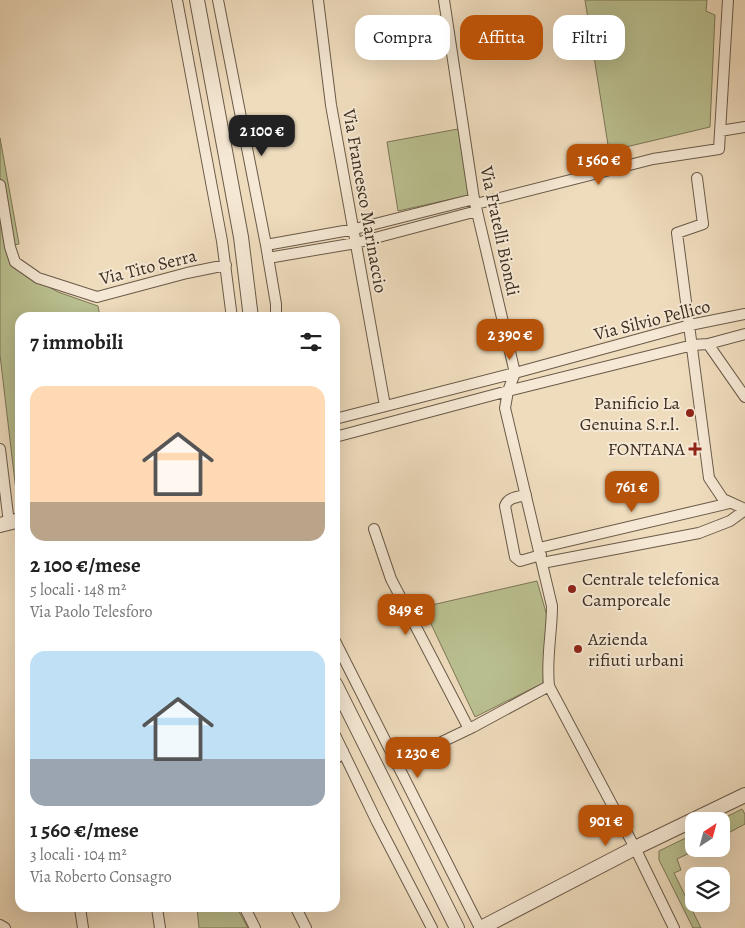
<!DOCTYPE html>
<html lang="it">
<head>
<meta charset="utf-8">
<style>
	:root { --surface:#fff; --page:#f6f6f6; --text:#222; --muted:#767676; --accent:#b45309 }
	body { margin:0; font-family:Alegreya,serif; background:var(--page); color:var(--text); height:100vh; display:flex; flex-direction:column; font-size:19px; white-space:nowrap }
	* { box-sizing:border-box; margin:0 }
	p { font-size:16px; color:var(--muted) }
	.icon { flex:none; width:28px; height:28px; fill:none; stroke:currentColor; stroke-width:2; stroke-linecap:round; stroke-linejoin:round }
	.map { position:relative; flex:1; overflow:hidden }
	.details { position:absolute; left:15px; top:312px; width:325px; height:600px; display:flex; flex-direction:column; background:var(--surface); border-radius:15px; box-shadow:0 5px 20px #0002 }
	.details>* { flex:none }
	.top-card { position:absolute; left:355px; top:15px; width:315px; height:45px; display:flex; gap:10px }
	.needle { width:32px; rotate:36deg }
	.fabs { position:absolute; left:685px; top:812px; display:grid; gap:10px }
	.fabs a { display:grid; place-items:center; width:45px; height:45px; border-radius:10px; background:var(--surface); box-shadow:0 5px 20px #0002; font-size:25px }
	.price { position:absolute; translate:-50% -42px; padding:0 11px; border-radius:10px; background:var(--accent); color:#fff; font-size:16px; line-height:32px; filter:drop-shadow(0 1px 2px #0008) }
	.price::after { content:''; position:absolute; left:50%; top:30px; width:15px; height:11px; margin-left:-8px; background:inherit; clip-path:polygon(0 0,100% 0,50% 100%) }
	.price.on { background:#222; color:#fff }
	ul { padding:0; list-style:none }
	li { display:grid; align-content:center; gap:10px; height:265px; padding:0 15px }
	li span { display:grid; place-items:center; height:155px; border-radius:15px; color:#555 }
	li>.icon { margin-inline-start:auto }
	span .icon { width:90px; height:90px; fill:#fffc; stroke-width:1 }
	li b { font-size:21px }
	h2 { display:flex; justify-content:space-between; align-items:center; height:60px; padding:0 15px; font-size:21px }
	.tag { padding:0 18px; border-radius:15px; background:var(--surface); box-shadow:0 5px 20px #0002; font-size:18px; line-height:45px }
	.tag.on { background:var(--accent); color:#fff }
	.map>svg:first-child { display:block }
</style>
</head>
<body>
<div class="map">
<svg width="745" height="928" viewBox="0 0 745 928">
	<rect width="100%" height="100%" fill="#efdcbd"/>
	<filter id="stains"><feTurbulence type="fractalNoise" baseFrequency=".004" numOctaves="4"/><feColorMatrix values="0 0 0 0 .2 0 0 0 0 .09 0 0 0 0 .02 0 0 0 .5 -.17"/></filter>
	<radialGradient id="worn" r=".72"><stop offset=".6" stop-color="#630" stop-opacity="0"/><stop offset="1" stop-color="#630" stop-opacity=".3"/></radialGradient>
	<path fill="#bac090" stroke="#7c7758" d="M585,0H707L706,11L715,15L710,127L609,151Z
		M458,129L470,195L398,211L387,142Z
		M0,138L19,244L14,245L24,273L58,292L98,306L100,317L20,318L19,516L0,355Z
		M537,581L547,616L543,683L475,717L423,607Z
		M742,809L745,814V824L721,837V821H718Z
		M694,834V849H698L677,859L681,870L674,873L701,928H693L659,860V851Z
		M197,908H237L248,928H199Z"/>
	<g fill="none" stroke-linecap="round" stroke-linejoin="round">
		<defs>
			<path id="minor" d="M177,0L222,241L232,318
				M218,0L266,245L276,304V318
				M318,0L331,105L385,406
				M444,0L474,199L515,373L508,391L505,408L552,606C552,633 546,658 549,686L635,848L674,928
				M720,131L745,127
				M697,178L703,224L677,233L709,478L723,499L745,509
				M0,185L10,247L15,262L38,278L97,297L187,273L226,265
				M476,204L653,159L719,149L728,0
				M266,245L355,229L474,199
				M268,258L356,243L477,211
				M708,344L745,397
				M335,419L515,373L690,325L745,314
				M335,437L508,391L693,345L708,344L745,334
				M0,449L9,523
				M526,495C518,497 508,497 505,506L515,557L520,561L541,555
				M374,529L391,579L469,729
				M539,548L730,503
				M542,563L699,533L730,521L745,510
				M335,641L480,928
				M335,735L377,822L432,928
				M335,760L343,751
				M396,764L473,727L549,686
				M80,908L83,928
				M157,908L160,928
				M245,908L255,928
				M296,908L306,928
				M0,925L5,928"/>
			<path id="tertiary" d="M197,0L241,237L251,318
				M0,525L20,520
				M335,684L457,928
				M481,928L635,848L745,795"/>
		</defs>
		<use href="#minor" stroke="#6a5a48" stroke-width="12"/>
		<use href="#tertiary" stroke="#6a5a48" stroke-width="16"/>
		<use href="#minor" stroke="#f5e8d4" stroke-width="10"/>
		<use href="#tertiary" stroke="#f5e8d4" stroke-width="14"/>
	</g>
	<g fill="#8f2418" stroke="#f5e8d4" stroke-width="2">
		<circle cx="690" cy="413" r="5"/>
		<path d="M692.5 441.5h5v5h5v5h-5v5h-5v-5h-5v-5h5z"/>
		<circle cx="572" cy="589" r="5"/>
		<circle cx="578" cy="649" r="5"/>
	</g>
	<g text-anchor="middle" stroke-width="4" stroke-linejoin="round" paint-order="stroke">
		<g font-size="18" fill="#3d2e21" stroke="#f5e8d4">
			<text transform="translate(365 201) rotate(80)" y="6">Via Francesco Marinaccio</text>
			<text transform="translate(500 231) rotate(78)" y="6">Via Fratelli Biondi</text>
			<text transform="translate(148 267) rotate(-14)" y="6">Via Tito Serra</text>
			<text transform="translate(652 320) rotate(-14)" y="6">Via Silvio Pellico</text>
		</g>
		<g font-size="18" fill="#3d2e21" stroke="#f5e8d4" text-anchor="end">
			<text x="680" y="409">Panificio La<tspan x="680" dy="21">Genuina S.r.l.</tspan></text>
			<text x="685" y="455">FONTANA</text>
			<text x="582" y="585" text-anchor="start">Centrale telefonica<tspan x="582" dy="21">Camporeale</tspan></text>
			<text x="588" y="645" text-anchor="start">Azienda<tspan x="588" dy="21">rifiuti urbani</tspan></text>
		</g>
	</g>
	<rect width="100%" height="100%" filter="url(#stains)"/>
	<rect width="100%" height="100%" fill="url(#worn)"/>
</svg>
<div class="fabs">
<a><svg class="needle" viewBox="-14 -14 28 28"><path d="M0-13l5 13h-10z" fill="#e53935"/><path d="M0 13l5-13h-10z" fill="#767676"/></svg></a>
<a><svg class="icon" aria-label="layers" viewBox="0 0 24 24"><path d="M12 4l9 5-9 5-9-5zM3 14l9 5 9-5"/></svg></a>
</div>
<b class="price on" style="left:262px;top:157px">2 100 €</b>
<b class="price" style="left:599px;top:186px">1 560 €</b>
<b class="price" style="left:510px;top:361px">2 390 €</b>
<b class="price" style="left:632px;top:513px">761 €</b>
<b class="price" style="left:406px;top:636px">849 €</b>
<b class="price" style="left:418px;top:779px">1 230 €</b>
<b class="price" style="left:606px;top:847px">901 €</b>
<div class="top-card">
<a class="tag">Compra</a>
<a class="tag on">Affitta</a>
<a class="tag">Filtri</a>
</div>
<section class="details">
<h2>7 immobili<svg class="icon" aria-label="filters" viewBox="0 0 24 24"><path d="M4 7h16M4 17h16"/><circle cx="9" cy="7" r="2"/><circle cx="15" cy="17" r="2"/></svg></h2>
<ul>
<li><span style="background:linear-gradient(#ffd9b3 75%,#b9a48a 0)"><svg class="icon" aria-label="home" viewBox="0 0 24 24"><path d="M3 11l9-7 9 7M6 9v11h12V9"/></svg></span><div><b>2 100 €/mese</b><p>5 locali · 148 m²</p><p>Via Paolo Telesforo</p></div></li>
<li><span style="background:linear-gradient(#bfe0f5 70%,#9aa5b1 0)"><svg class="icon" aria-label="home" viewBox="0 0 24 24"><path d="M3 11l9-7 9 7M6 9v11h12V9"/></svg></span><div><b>1 560 €/mese</b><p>3 locali · 104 m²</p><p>Via Roberto Consagro</p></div></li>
</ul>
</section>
</div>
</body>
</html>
